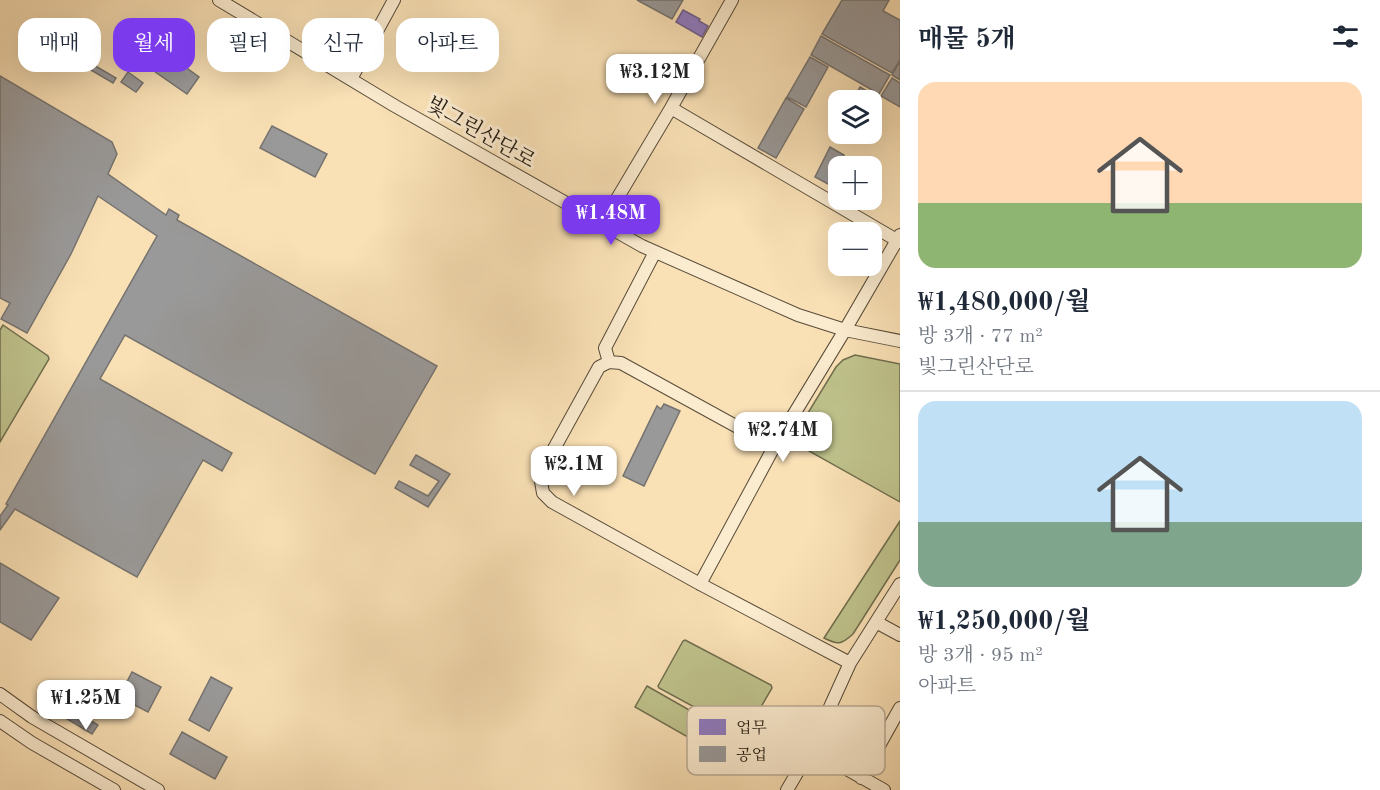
<!DOCTYPE html>
<html lang="ko">
<head>
<meta charset="utf-8">
<style>
	:root { --surface:#fff; --page:#f2f2f3; --text:#1f2937; --muted:#747a83; --line:#e0e1e3; --accent:#7c3aed }
	body { margin:0; font-family:"Old Standard TT","Noto Serif KR",serif; background:var(--page); color:var(--text); height:100vh; display:flex; flex-direction:column; font-size:22px; white-space:nowrap }
	* { box-sizing:border-box; margin:0 }
	p { font-size:20px; color:var(--muted) }
	.icon { flex:none; width:33px; height:33px; fill:none; stroke:currentColor; stroke-width:2; stroke-linecap:round; stroke-linejoin:round }
	.map { position:relative; flex:1; overflow:hidden }
	.sheet { display:flex; flex-direction:column; background:var(--surface); width:480px }
	.sheet>* { flex:none }
	.guide { position:absolute; left:18px; top:18px; width:570px; height:54px; display:flex; gap:12px }
	.buttons { position:absolute; left:828px; top:90px; display:grid; gap:12px }
	.buttons a { display:grid; place-items:center; width:54px; height:54px; border-radius:12px; background:var(--surface); box-shadow:0 6px 24px #0002; font-size:30px }
	.price { position:absolute; translate:-50% -51px; padding:0 14px; border-radius:12px; background:#fff; color:#222; font-size:20px; line-height:39px; filter:drop-shadow(0 2px 3px #0008) }
	.price::after { content:''; position:absolute; left:50%; top:36px; width:18px; height:14px; margin-left:-9px; background:inherit; clip-path:polygon(0 0,100% 0,50% 100%) }
	.price.active { background:var(--accent); color:#fff }
	ul { padding:0; list-style:none }
	li { display:grid; align-content:center; gap:12px; height:318px; padding:0 18px }
	li+li { border-top:2px solid var(--line) }
	li span { display:grid; place-items:center; height:186px; border-radius:18px; color:#555 }
	li>.icon { margin-inline-start:auto }
	span .icon { width:108px; height:108px; fill:#fffc; stroke-width:1 }
	li b { font-size:26px }
	h2 { display:flex; justify-content:space-between; align-items:center; height:72px; padding:0 18px; font-size:26px }
	.tag { padding:0 21px; border-radius:18px; background:var(--surface); box-shadow:0 6px 24px #0002; font-size:21px; line-height:54px }
	.tag.active { background:var(--accent); color:#fff }
	main { display:flex; flex:1; min-height:0 }
	.map>svg:first-child { display:block }
</style>
</head>
<body>
<main>
<div class="map">
<svg width="900" height="790" viewBox="0 0 900 790">
	<rect width="100%" height="100%" fill="#f9e0b5"/>
	<filter id="stains"><feTurbulence type="fractalNoise" baseFrequency=".00333" numOctaves="4"/><feColorMatrix values="0 0 0 0 .2 0 0 0 0 .09 0 0 0 0 .02 0 0 0 .5 -.17"/></filter>
	<radialGradient id="worn" r=".72"><stop offset=".6" stop-color="#630" stop-opacity="0"/><stop offset="1" stop-color="#630" stop-opacity=".3"/></radialGradient>
	<path fill="#bfc28c" stroke="#706e4e" stroke-width="1.5" d="M3,325L48,356L49,359L0,442V330Z
		M855,355L900,364V502L800,446L792,439L836,367L843,360Z
		M900,521V560L853,634C841,645 838,645 824,638Z
		M685,640L771,685L772,688L746,733H742L659,688L658,686L683,641Z
		M647,686L749,744L737,765L635,707Z"/>
	<path fill="#8e7cc3" stroke="#6d5e8d" stroke-width="1.5" d="M683,10L700,19L699,21L708,26L702,37L676,22Z"/>
	<path fill="#999" stroke="#757370" stroke-width="1.5" d="M637,0H683L672,19Z
		M842,0H889L883,11L900,20V60L892,73L822,34Z
		M821,36L890,75L879,94L811,55Z
		M167,54L199,77L187,94L154,71Z
		M810,57L828,67L806,107L787,97Z
		M87,61L116,78L113,83L84,66Z
		M900,61V80L892,75Z
		M128,72L143,83L136,92L121,82Z
		M0,76L112,142L117,154L108,174L166,215L169,209L179,215L177,220L437,366L375,474L125,335L100,379L232,453L222,471L203,460L137,577L15,509L0,530V516L8,505L6,504L157,236L98,196L71,254L27,333L1,319L10,303L0,298Z
		M892,78L900,83V107L881,96Z
		M860,87L877,97L872,107V100H853Z
		M786,98L804,109L776,158L758,148Z
		M272,126L327,154L315,177L260,148Z
		M830,147L844,155L828,184L815,177Z
		M664,404L680,411L644,486L623,476L657,406L661,409Z
		M416,455L450,474L428,507L395,488L399,481L428,496L439,481L410,465Z
		M0,563L59,598L31,640L0,622Z
		M132,672L161,687L148,712L119,697Z
		M211,677L232,688L209,731L189,720Z
		M59,702L98,725L92,734L54,711Z
		M182,732L227,757L215,779L170,754Z"/>
	<g fill="none" stroke-linecap="round" stroke-linejoin="round">
		<defs>
			<path id="minor" d="M219,0L395,106L642,246L798,315L845,330L900,341
				M351,79L394,0
				M671,108L900,242
				M602,224L671,108L732,0
				M609,362L605,348L655,252
				M774,447L621,363L609,362L599,367L550,456L541,481L543,493L552,502L700,584L850,663
				M700,584L774,447L845,330L900,235
				M876,622L900,635
				M0,694L32,717L158,790
				M0,721L32,743L114,790
				M811,749L884,790
				M861,778L900,708
				M787,790L811,749L850,663L900,584"/>
		</defs>
		<use href="#minor" stroke="#574b39" stroke-width="14"/>
		<use href="#minor" stroke="#fbebcf" stroke-width="12"/>
	</g>
	<g text-anchor="middle" stroke-width="6" stroke-linejoin="round" paint-order="stroke">
		<g font-size="21" fill="#211910" stroke="#fbebcf">
			<text transform="translate(481 132) rotate(30)" y="7">빛그린산단로</text>
		</g>
	</g>
	<rect x="687" y="706" width="198" height="69" rx="9" fill="#fbebcf" stroke="#baac96" stroke-width="1.5"/>
	<rect x="699" y="719" width="27" height="16" fill="#8e7cc3"/>
	<rect x="699" y="746" width="27" height="16" fill="#999"/>
	<g font-size="16" fill="#211910">
		<text x="736" y="733">업무</text>
		<text x="736" y="760">공업</text>
	</g>
	<rect width="100%" height="100%" filter="url(#stains)"/>
	<rect width="100%" height="100%" fill="url(#worn)"/>
</svg>
<div class="buttons">
<a><svg class="icon" aria-label="layers" viewBox="0 0 24 24"><path d="M12 4l9 5-9 5-9-5zM3 14l9 5 9-5"/></svg></a>
<a>+</a>
<a>−</a>
</div>
<b class="price" style="left:655px;top:105px">₩3.12M</b>
<b class="price active" style="left:611px;top:246px">₩1.48M</b>
<b class="price" style="left:783px;top:463px">₩2.74M</b>
<b class="price" style="left:574px;top:497px">₩2.1M</b>
<b class="price" style="left:86px;top:731px">₩1.25M</b>
<div class="guide">
<a class="tag">매매</a>
<a class="tag active">월세</a>
<a class="tag">필터</a>
<a class="tag">신규</a>
<a class="tag">아파트</a>
</div>
</div>
<section class="sheet">
<h2>매물 5개<svg class="icon" aria-label="filters" viewBox="0 0 24 24"><path d="M4 7h16M4 17h16"/><circle cx="9" cy="7" r="2"/><circle cx="15" cy="17" r="2"/></svg></h2>
<ul>
<li><span style="background:linear-gradient(#ffd9b3 65%,#8fb573 0)"><svg class="icon" aria-label="home" viewBox="0 0 24 24"><path d="M3 11l9-7 9 7M6 9v11h12V9"/></svg></span><div><b>₩1,480,000/월</b><p>방 3개 · 77 m²</p><p>빛그린산단로</p></div></li>
<li><span style="background:linear-gradient(#bfe0f5 65%,#7fa58c 0)"><svg class="icon" aria-label="home" viewBox="0 0 24 24"><path d="M3 11l9-7 9 7M6 9v11h12V9"/></svg></span><div><b>₩1,250,000/월</b><p>방 3개 · 95 m²</p><p>아파트</p></div></li>
</ul>
</section>
</main>
</body>
</html>
